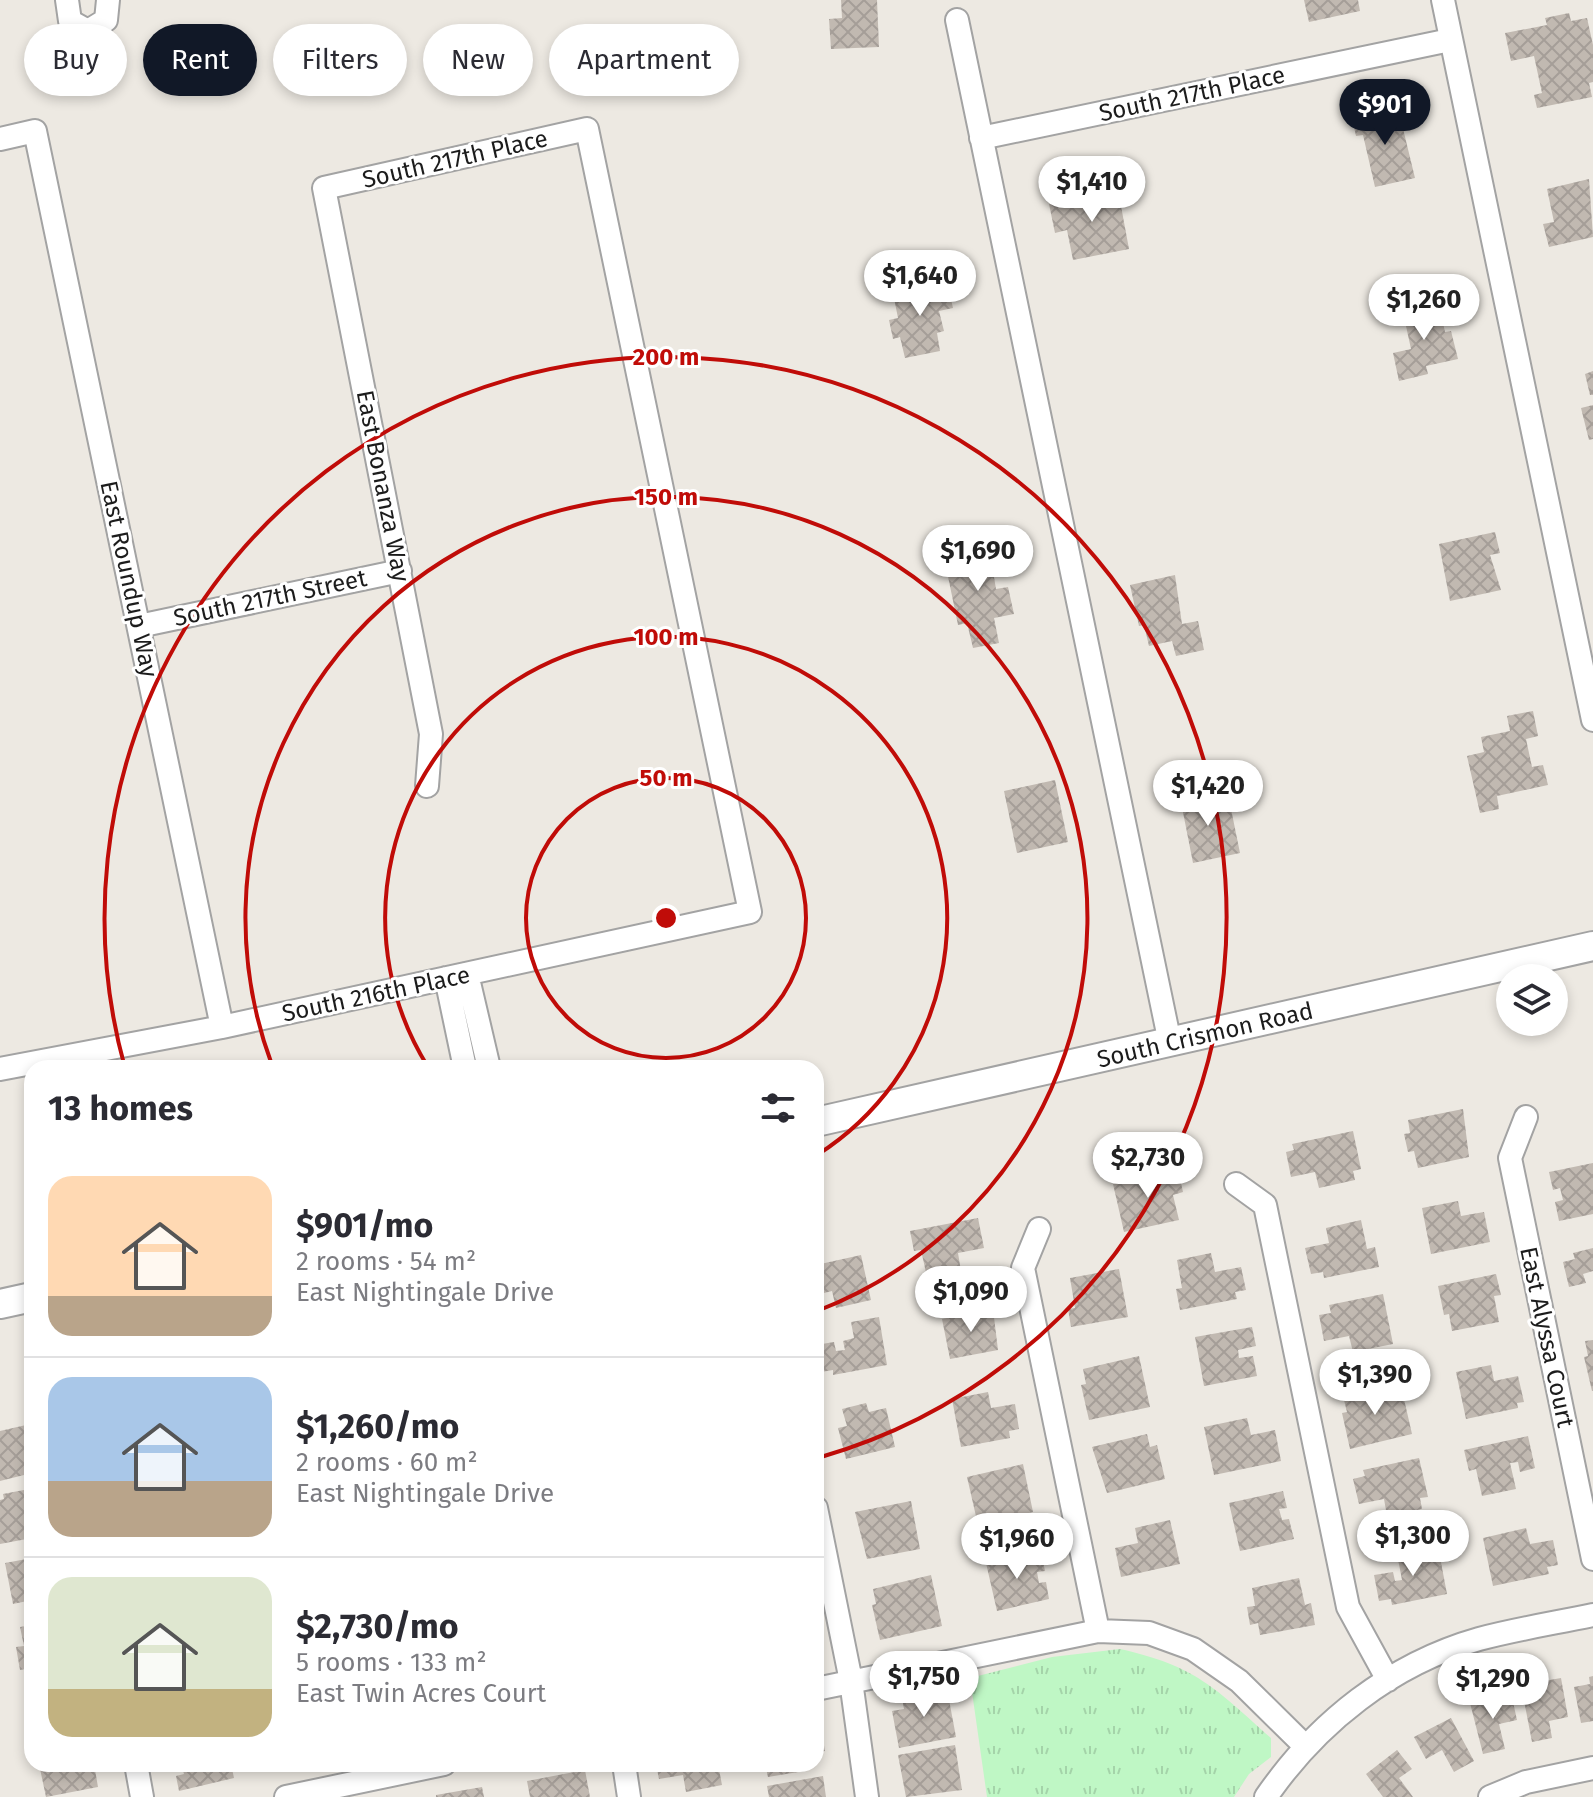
<!DOCTYPE html>
<html lang="en">
<head>
<meta charset="utf-8">
<style>
	:root { --surface:#fff; --page:#f2f2f3; --text:#2b2b33; --muted:#7c7c81; --line:#e1e1e2; --accent:#111827 }
	body { margin:0; font-family:"Fira Sans",sans-serif; background:var(--page); color:var(--text); height:100vh; display:flex; flex-direction:column; font-size:30px; white-space:nowrap }
	* { box-sizing:border-box; margin:0 }
	p { font-size:26px; color:var(--muted) }
	.icon { flex:none; width:44px; height:44px; fill:none; stroke:currentColor; stroke-width:2; stroke-linecap:round; stroke-linejoin:round }
	.map { position:relative; flex:1; overflow:hidden }
	.details { position:absolute; left:24px; top:1060px; width:800px; height:712px; display:flex; flex-direction:column; background:var(--surface); border-radius:24px; box-shadow:0 4px 12px #0003 }
	.details>* { flex:none }
	.guide { position:absolute; left:24px; top:24px; width:800px; height:72px; display:flex; gap:16px }
	.buttons { position:absolute; left:1496px; top:964px; display:grid; gap:16px }
	.buttons a { display:grid; place-items:center; width:72px; height:72px; border-radius:50%; background:var(--surface); box-shadow:0 4px 12px #0003; font-size:40px }
	.price { position:absolute; translate:-50% -68px; padding:0 18px; border-radius:28px; background:#fff; color:#222; font-size:26px; line-height:52px; filter:drop-shadow(0 2px 4px #0008) }
	.price::after { content:''; position:absolute; left:50%; top:48px; width:24px; height:18px; margin-left:-12px; background:inherit; clip-path:polygon(0 0,100% 0,50% 100%) }
	.price.selected { background:var(--accent); color:#fff }
	ul { padding:0; list-style:none }
	li { display:flex; align-items:center; gap:24px; height:200px; padding:0 24px }
	li+li { border-top:2px solid var(--line) }
	li span { display:grid; place-items:center; flex:none; width:224px; height:160px; border-radius:24px; color:#555 }
	li>.icon { margin-inline-start:auto }
	span .icon { width:96px; height:96px; fill:#fffc; stroke-width:1 }
	li b { font-size:34px }
	h2 { display:flex; justify-content:space-between; align-items:center; height:96px; padding:0 24px; font-size:34px }
	.pill { padding:0 28px; border-radius:36px; background:var(--surface); box-shadow:0 4px 12px #0003; font-size:28px; line-height:72px }
	.pill.selected { background:var(--accent); color:#fff }
	.map>svg:first-child { display:block }
</style>
</head>
<body>
<div class="map">
<svg width="1593" height="1797" viewBox="0 0 1593 1797">
	<defs>
		<pattern id="park-tufts" width="24" height="20" patternUnits="userSpaceOnUse" patternTransform="scale(2)"><rect width="24" height="20" fill="#bff7c5"/><path d="M3 7l-1-3M5 7V3M7 7l1-3M15 17l-1-3M17 17v-4M19 17l1-3" fill="none" stroke="#a4d3a9"/></pattern>
		<pattern id="building-cross-hatch" width="8" height="8" patternUnits="userSpaceOnUse" patternTransform="scale(2)"><rect width="8" height="8" fill="#c1b9b1"/><path d="M0 0l8 8M0 8l8-8" fill="none" stroke="#a59e98"/></pattern>
	</defs>
	<rect width="100%" height="100%" fill="#ede9e2"/>
	<path fill="url(#park-tufts)" d="M1120,1649C1196,1666 1215,1688 1271,1738V1757L1249,1774L1234,1797H987L970,1678L1052,1657Z"/>
	<path fill="url(#building-cross-hatch)" d="M841,0H877L879,47L831,49L829,19L842,18Z
		M1304,0H1358L1360,11L1309,22Z
		M1569,13L1571,21L1587,18L1593,45V82L1589,83L1592,97L1537,108L1534,95L1542,93L1534,56L1511,61L1505,33L1547,25L1545,18Z
		M1398,108L1415,178L1375,187L1363,135L1356,136L1352,118Z
		M1589,179L1593,237L1549,247L1543,224L1554,222L1547,189Z
		M1118,190L1129,249L1073,260L1067,230L1055,233L1049,204Z
		M947,282L953,308L939,311L944,331L937,333L940,351L905,358L900,337L893,339L889,320L898,318L893,293Z
		M1412,300L1414,309L1439,304L1445,332L1451,331L1458,359L1426,366L1428,374L1399,381L1393,353L1411,349L1401,303Z
		M1593,371V395H1590L1585,374Z
		M1593,405V439L1589,440L1581,408Z
		M1495,532L1500,553L1490,555L1501,590L1450,601L1439,544Z
		M1000,546L1004,569L993,571L996,589L1008,587L1014,614L994,618L999,643L973,648L967,623L958,625L944,557Z
		M1175,575L1182,624L1198,621L1204,650L1176,656L1172,641L1149,646L1144,625L1139,626L1130,585Z
		M1533,711L1538,736L1526,739L1532,767L1543,765L1548,785L1497,796L1499,809L1480,813L1467,756L1484,752L1481,737L1510,731L1507,716Z
		M1055,780L1068,842L1017,853L1004,791Z
		M1201,787L1206,809L1230,804L1240,853L1193,863L1179,792Z
		M1463,1109L1469,1157L1418,1168L1414,1151L1408,1152L1404,1134L1410,1133L1408,1120Z
		M1353,1131L1361,1169L1353,1171L1355,1180L1319,1188L1315,1172L1291,1177L1286,1152L1294,1150L1292,1144Z
		M1593,1163V1214L1559,1221L1555,1202L1563,1200L1560,1188L1553,1190L1549,1172Z
		M1178,1170L1183,1192L1173,1195L1179,1220L1124,1232L1113,1184Z
		M1458,1201L1461,1216L1484,1212L1490,1242L1431,1254L1422,1208Z
		M978,1218L984,1248L958,1253L961,1271L927,1277L921,1250L914,1251L910,1231Z
		M1361,1220L1367,1249L1375,1247L1379,1267L1324,1278L1323,1272L1311,1274L1305,1248L1329,1243L1326,1228Z
		M1593,1248V1271L1583,1274L1586,1283L1569,1287L1563,1262L1575,1259L1573,1253Z
		M1211,1253L1215,1272L1241,1267L1246,1290L1235,1292L1237,1299L1180,1310L1176,1289L1182,1288L1177,1260Z
		M861,1255L871,1300L836,1308L832,1291L816,1295V1265Z
		M1119,1269L1128,1317L1071,1327L1068,1309L1075,1308L1070,1278Z
		M1496,1274L1501,1295L1494,1296L1499,1322L1452,1331L1449,1314L1444,1315L1438,1286Z
		M1383,1294L1393,1344L1353,1352L1349,1336L1324,1341L1319,1315L1331,1313L1329,1305Z
		M993,1309L998,1350L950,1359L942,1319Z
		M879,1317L887,1365L833,1375V1370L821,1372L816,1345L834,1342L836,1351L845,1350L843,1341L854,1338L851,1322Z
		M1252,1327L1256,1346L1238,1350L1239,1358L1253,1356L1257,1376L1204,1386L1195,1337Z
		M1593,1340V1391H1592L1584,1357L1588,1356L1585,1341Z
		M1139,1356L1150,1407L1089,1420L1081,1385L1086,1384L1083,1369Z
		M1491,1365L1494,1381L1518,1376L1524,1402L1517,1403L1518,1408L1466,1419L1456,1372Z
		M1393,1385L1396,1401L1404,1399L1412,1434L1350,1449L1342,1413L1347,1412L1343,1396Z
		M988,1392L991,1408L1015,1404L1019,1429L1009,1431L1010,1438L961,1447L952,1399Z
		M866,1403L869,1412L886,1408L895,1447L846,1459L838,1428L847,1426L842,1409Z
		M1247,1418L1251,1435L1275,1430L1281,1461L1214,1475L1204,1427Z
		M26,1425L32,1473L0,1481V1431Z
		M1147,1434L1150,1447L1157,1445L1165,1479L1107,1493L1092,1447Z
		M1528,1436L1535,1468L1520,1472L1518,1462L1510,1463L1516,1489L1482,1496L1476,1469L1469,1471L1464,1450Z
		M1419,1458L1428,1497L1420,1498L1422,1509L1387,1516L1384,1499L1359,1504L1353,1479L1365,1476L1363,1470Z
		M1023,1464L1033,1512L978,1525L967,1477Z
		M29,1489L32,1538L0,1544V1500L4,1499L3,1494Z
		M1283,1491L1287,1508L1279,1509L1282,1520L1289,1519L1294,1539L1240,1551L1229,1503Z
		M911,1501L920,1549L867,1559L855,1512Z
		M1170,1520L1180,1564L1121,1577L1115,1548L1138,1543L1135,1528Z
		M1526,1528L1530,1544L1553,1540L1558,1565L1547,1567L1549,1574L1493,1586L1483,1538Z
		M1431,1547L1433,1558L1440,1557L1447,1594L1392,1605L1391,1599L1379,1601L1374,1575L1393,1572L1395,1581L1402,1580L1397,1554Z
		M1041,1551L1045,1571L1037,1572L1039,1583L1046,1582L1049,1599L997,1611L986,1563Z
		M32,1558V1600L13,1604L5,1563Z
		M931,1575L942,1626L880,1640L872,1605L876,1604L873,1589Z
		M1299,1578L1305,1605L1311,1603L1315,1625L1260,1635L1258,1623L1250,1625L1247,1607L1255,1606L1252,1588Z
		M32,1625V1668L20,1670L16,1647L24,1646L20,1627Z
		M1593,1676V1721L1581,1723L1574,1687L1590,1684L1589,1677Z
		M1561,1678L1568,1717L1549,1721L1552,1738L1532,1742L1521,1685Z
		M32,1682V1720H31L24,1684Z
		M947,1689L956,1737L899,1748L892,1711L904,1709L902,1698Z
		M1511,1693L1517,1720L1499,1724L1505,1749L1483,1754L1470,1703Z
		M1451,1718L1474,1761L1454,1772L1442,1750L1426,1759L1414,1737Z
		M820,1723L825,1751L816,1753V1724Z
		M955,1745L962,1790L906,1797L898,1755Z
		M1397,1750L1412,1769L1399,1778L1413,1797H1383L1366,1774Z
		M39,1764H94L98,1787L46,1797Z
		M181,1764H231L234,1778L179,1791L176,1776L184,1774Z
		M656,1764H718L722,1785L686,1792L683,1775L659,1779Z
		M765,1764H803L804,1771L768,1777Z
		M585,1770L590,1797H530L527,1781Z
		M823,1776L826,1797H769L767,1786Z
		M482,1787L484,1797H436V1795Z"/>
	<g fill="none" stroke-linecap="round" stroke-linejoin="round">
		<defs>
			<path id="minor" d="M67,0L70,21L88,31L106,20L108,0
				M1443,0L1593,720
				M957,20L1170,1043
				M981,138L1450,40
				M0,139L35,131L222,1027
				M139,626L400,571
				M467,974L489,1068
				M446,978L465,1068
				M0,1069L222,1027L750,912L587,129L324,188L431,734L427,786
				M1526,1117L1510,1158L1593,1559
				M1236,1184L1265,1205L1348,1607L1388,1680
				M1039,1229L1023,1268L1098,1631
				M816,1508L851,1681L867,1797
				M816,1689L1098,1631L1149,1633L1193,1649L1239,1681L1305,1746
				M136,1764L142,1797
				M624,1764L629,1797
				M286,1797L444,1764
				M1266,1797C1317,1723 1391,1664 1479,1639C1516,1629 1555,1623 1593,1615
				M1490,1797L1526,1782L1593,1768"/>
			<path id="tertiary" d="M816,1122L1593,946
				M0,1304L32,1297"/>
		</defs>
		<use href="#minor" stroke="#a3a3a3" stroke-width="26"/>
		<use href="#tertiary" stroke="#a3a3a3" stroke-width="32"/>
		<use href="#minor" stroke="#fff" stroke-width="22"/>
		<use href="#tertiary" stroke="#fff" stroke-width="28"/>
	</g>
	<g fill="none" stroke="#c00c08" stroke-width="4">
		<circle cx="666" cy="918" r="140"/>
		<path d="M428 1067A281 281 0 1 1 817 1155"/>
		<path d="M272 1065A421 421 0 1 1 817 1311"/>
		<path d="M125 1068A561 561 0 1 1 821 1457"/>
	</g>
	<g text-anchor="middle" stroke-width="6" stroke-linejoin="round" paint-order="stroke">
		<g font-size="24" fill="#1c1c1c" stroke="#fff">
			<text transform="translate(1192 94) rotate(-12)" y="8">South 217th Place</text>
			<text transform="translate(455 159) rotate(-13)" y="8">South 217th Place</text>
			<text transform="translate(383 486) rotate(79)" y="8">East Bonanza Way</text>
			<text transform="translate(129 579) rotate(78)" y="8">East Roundup Way</text>
			<text transform="translate(270 598) rotate(-12)" y="8">South 217th Street</text>
			<text transform="translate(376 994) rotate(-12)" y="8">South 216th Place</text>
			<text transform="translate(1205 1035) rotate(-13)" y="8">South Crismon Road</text>
			<text transform="translate(1547 1337) rotate(78)" y="8">East Alyssa Court</text>
		</g>
	</g>
	<circle cx="666" cy="918" r="12" fill="#c00c08" stroke="#fff" stroke-width="4"/>
	<g font-size="24" text-anchor="middle" font-weight="bold" fill="#c00c08" stroke="#fff" stroke-width="6" stroke-linejoin="round" paint-order="stroke">
		<text x="666" y="365">200 m</text>
		<text x="666" y="505">150 m</text>
		<text x="666" y="645">100 m</text>
		<text x="666" y="786">50 m</text>
	</g>
</svg>
<div class="buttons">
<a><svg class="icon" aria-label="layers" viewBox="0 0 24 24"><path d="M12 4l9 5-9 5-9-5zM3 14l9 5 9-5"/></svg></a>
</div>
<b class="price selected" style="left:1385px;top:147px">$901</b>
<b class="price" style="left:1092px;top:224px">$1,410</b>
<b class="price" style="left:920px;top:318px">$1,640</b>
<b class="price" style="left:1424px;top:342px">$1,260</b>
<b class="price" style="left:978px;top:593px">$1,690</b>
<b class="price" style="left:1208px;top:828px">$1,420</b>
<b class="price" style="left:1148px;top:1200px">$2,730</b>
<b class="price" style="left:971px;top:1334px">$1,090</b>
<b class="price" style="left:1375px;top:1417px">$1,390</b>
<b class="price" style="left:1413px;top:1578px">$1,300</b>
<b class="price" style="left:1017px;top:1581px">$1,960</b>
<b class="price" style="left:924px;top:1719px">$1,750</b>
<b class="price" style="left:1493px;top:1721px">$1,290</b>
<div class="guide">
<a class="pill">Buy</a>
<a class="pill selected">Rent</a>
<a class="pill">Filters</a>
<a class="pill">New</a>
<a class="pill">Apartment</a>
</div>
<section class="details">
<h2>13 homes<svg class="icon" aria-label="filters" viewBox="0 0 24 24"><path d="M4 7h16M4 17h16"/><circle cx="9" cy="7" r="2"/><circle cx="15" cy="17" r="2"/></svg></h2>
<ul>
<li><span style="background:linear-gradient(#ffd9b3 75%,#b9a48a 0)"><svg class="icon" aria-label="home" viewBox="0 0 24 24"><path d="M3 11l9-7 9 7M6 9v11h12V9"/></svg></span><div><b>$901/mo</b><p>2 rooms · 54 m²</p><p>East Nightingale Drive</p></div></li>
<li><span style="background:linear-gradient(#a9c7e8 65%,#b9a48a 0)"><svg class="icon" aria-label="home" viewBox="0 0 24 24"><path d="M3 11l9-7 9 7M6 9v11h12V9"/></svg></span><div><b>$1,260/mo</b><p>2 rooms · 60 m²</p><p>East Nightingale Drive</p></div></li>
<li><span style="background:linear-gradient(#dfe7d0 70%,#c2b280 0)"><svg class="icon" aria-label="home" viewBox="0 0 24 24"><path d="M3 11l9-7 9 7M6 9v11h12V9"/></svg></span><div><b>$2,730/mo</b><p>5 rooms · 133 m²</p><p>East Twin Acres Court</p></div></li>
</ul>
</section>
</div>
</body>
</html>
